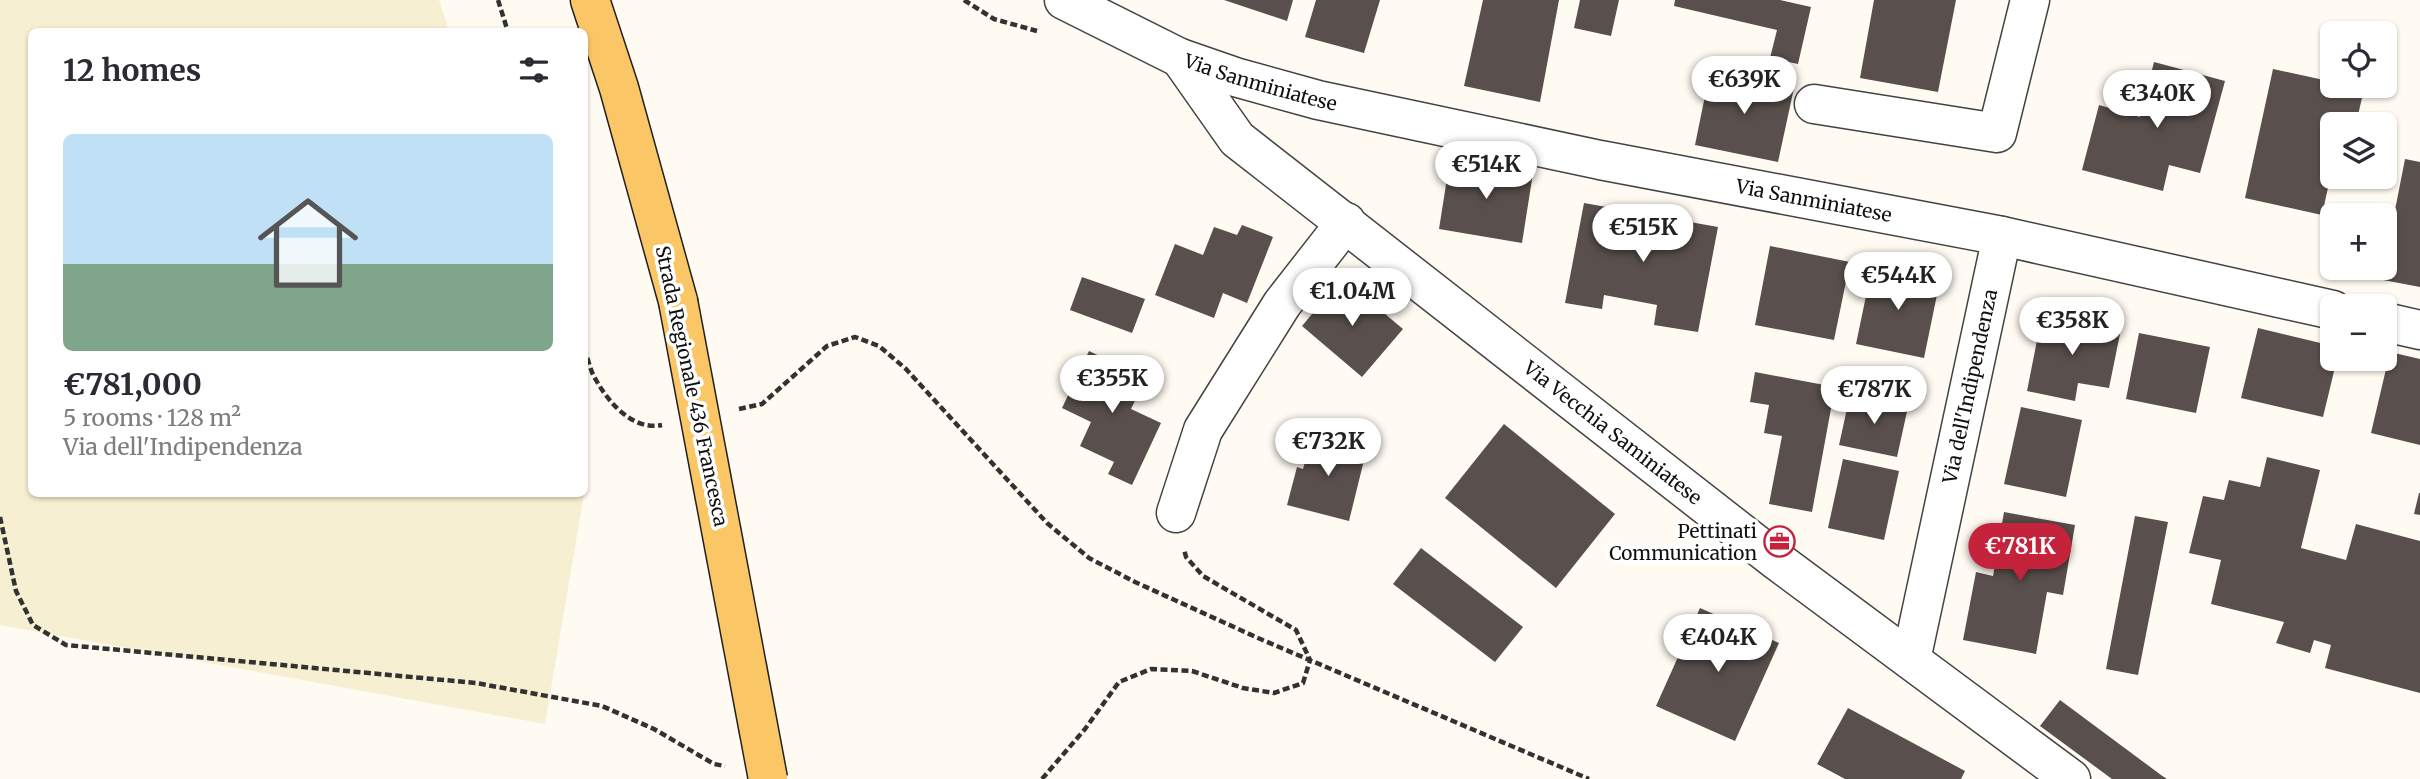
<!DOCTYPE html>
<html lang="en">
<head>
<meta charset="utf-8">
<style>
	:root { --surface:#fff; --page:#f7f7f7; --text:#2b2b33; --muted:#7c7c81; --accent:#c5233c }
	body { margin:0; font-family:Merriweather,serif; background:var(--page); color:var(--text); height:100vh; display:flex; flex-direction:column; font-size:26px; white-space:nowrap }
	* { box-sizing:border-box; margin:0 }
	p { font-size:23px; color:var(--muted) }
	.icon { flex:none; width:38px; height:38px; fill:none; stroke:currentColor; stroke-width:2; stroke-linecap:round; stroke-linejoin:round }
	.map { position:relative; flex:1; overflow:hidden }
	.details { position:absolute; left:28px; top:28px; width:560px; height:469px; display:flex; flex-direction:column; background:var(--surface); border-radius:10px; box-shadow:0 2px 5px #0004 }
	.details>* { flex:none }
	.tools { position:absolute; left:2320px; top:21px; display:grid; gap:14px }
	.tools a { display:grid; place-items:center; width:77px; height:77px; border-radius:10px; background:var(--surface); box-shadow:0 2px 5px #0004; font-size:35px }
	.price { position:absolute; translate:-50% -60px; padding:0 16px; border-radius:24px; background:#fff; color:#222; font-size:23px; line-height:46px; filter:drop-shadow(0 2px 4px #0008) }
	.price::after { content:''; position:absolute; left:50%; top:42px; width:21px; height:16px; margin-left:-10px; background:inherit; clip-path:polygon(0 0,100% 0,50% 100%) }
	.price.on { background:var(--accent); color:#fff }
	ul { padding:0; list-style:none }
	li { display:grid; align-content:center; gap:14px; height:371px; padding:0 35px }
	li span { display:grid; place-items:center; height:217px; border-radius:10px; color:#555 }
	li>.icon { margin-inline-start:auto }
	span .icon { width:126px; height:126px; fill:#fffc; stroke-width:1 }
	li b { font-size:30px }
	h2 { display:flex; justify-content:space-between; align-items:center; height:84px; padding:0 35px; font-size:30px }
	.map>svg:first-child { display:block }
</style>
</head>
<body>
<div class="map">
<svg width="2420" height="779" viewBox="0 0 2420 779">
	<rect width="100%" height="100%" fill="#fffbf2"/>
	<path fill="#f6efd1" d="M0,0H439L449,31L32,32V494H584L545,724L0,625Z"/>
	<path fill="#594f4c" d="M1224,0H1293L1287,21Z
		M1316,0H1380L1364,53L1305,37Z
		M1483,0H1559L1540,102L1464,86Z
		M1580,0H1619L1611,36L1574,28Z
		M1675,0H1780L1811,7L1798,64L1770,58L1777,30L1674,6Z
		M1874,0H1956L1938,92L1860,78Z
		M2154,62L2225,81L2200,173L2169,165L2163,191L2082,170L2099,105L2140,117Z
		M2273,69L2333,82V86H2349L2364,89L2356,124H2333V165L2322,215L2245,198Z
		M1710,71L1794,88L1778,162L1695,145Z
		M1450,159L1533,173L1522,243L1439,229Z
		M2405,159L2420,162V287L2362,276L2364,268H2385V215H2374L2376,207L2395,210Z
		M1584,203L1718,227L1698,332L1654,325L1657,305L1604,295L1602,309L1565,303Z
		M1242,225L1273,237L1247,303L1223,293L1214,318L1155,295L1175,244L1203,255L1214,227L1237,235Z
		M1770,246L1850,262L1834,340L1755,325Z
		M1872,267L1940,280L1924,358L1856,344Z
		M1082,277L1145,299L1132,333L1070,310Z
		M1342,278L1403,329L1362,377L1302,326Z
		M2042,315L2121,329L2109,388L2078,383L2075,401L2027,391Z
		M2258,328L2333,346V359H2337L2323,417L2241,398Z
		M2139,333L2210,347L2196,413L2126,399Z
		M1089,351L1146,378L1131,409L1161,423L1132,485L1108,474L1114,462L1080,446L1091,422L1062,408Z
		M2390,352L2420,359V445L2371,433Z
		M1755,372L1835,387L1812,512L1769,504L1782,436L1764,433L1769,405L1750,402Z
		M1850,395L1908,407L1897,457L1839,445Z
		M2021,407L2082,420L2066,497L2004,484Z
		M1504,424L1615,514L1556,588L1445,498Z
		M1313,433L1367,448L1349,521L1287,505L1297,467L1303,469Z
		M2267,457L2320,470L2301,548L2346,560L2356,524L2420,541V693L2325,668L2331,645L2314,640L2310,653L2276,643L2284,622L2211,604L2221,560L2189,553L2203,496L2224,500L2229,480L2260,487Z
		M1843,459L1899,471L1884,540L1828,528Z
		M2419,493H2420V515L2414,514Z
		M2004,512L2075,525L2063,595L2047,592L2036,654L1963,640L1976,572L1993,576Z
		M2135,516L2168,522L2138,675L2106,669Z
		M1421,548L1523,627L1495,662L1393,584Z
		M1700,608L1779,643L1735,741L1656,706Z
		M2060,700L2161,775L2167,779H2112L2040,726Z
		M1848,708L1965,771L1961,779H1845L1817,764Z"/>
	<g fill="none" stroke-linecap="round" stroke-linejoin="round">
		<defs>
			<g id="minor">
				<path id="s1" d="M1180,58L1237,139L1776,560L2071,779"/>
				<path d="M1814,104L1997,133L2030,0"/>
				<path d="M1176,513L1203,430L1282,304L1346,222"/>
				<path id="s2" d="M1911,660L2002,236"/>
			</g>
			<g id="tertiary">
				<path id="s3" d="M1064,0L1180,58L1235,77L1318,100L1600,160L2002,236L2333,310"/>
				<path d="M2385,322L2420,330"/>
			</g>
			<path id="primary" d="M590,0L619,88L678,301"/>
		</defs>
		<use href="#minor" stroke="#434343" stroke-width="41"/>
		<use href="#tertiary" stroke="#434343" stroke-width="41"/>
		<use href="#primary" stroke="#212121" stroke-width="41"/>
		<path stroke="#323232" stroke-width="4.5" stroke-dasharray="7 3.5" stroke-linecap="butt" d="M498,0L508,32
			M964,0L994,19L1037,31
			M584,348C588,358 590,371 596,380C609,403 633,431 662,425
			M739,409L762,404L827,346L855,337L879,346L906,369L1047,523L1089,558L1135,582L1258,638L1589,779
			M0,517L16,591L33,625L66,645L476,683L602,706L654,729L714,764L725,766
			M1042,779L1085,729L1119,682L1151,669L1192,671L1243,688L1274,693L1303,683L1310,660L1296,630L1203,576L1186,557L1184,549"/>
		<use href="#minor" stroke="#fff" stroke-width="38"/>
		<use href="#tertiary" stroke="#fff" stroke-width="38"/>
		<use href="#primary" stroke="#fbc666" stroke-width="38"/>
		<defs>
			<path id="primary-bridge" d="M678,301L768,779"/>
		</defs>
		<use href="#primary-bridge" stroke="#212121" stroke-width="41" stroke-linecap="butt"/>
		<use href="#primary-bridge" stroke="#fbc666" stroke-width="38"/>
	</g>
	<defs>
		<symbol id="office-ring" viewBox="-11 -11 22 22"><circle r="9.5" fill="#fff" stroke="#c5233c" stroke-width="1.5"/><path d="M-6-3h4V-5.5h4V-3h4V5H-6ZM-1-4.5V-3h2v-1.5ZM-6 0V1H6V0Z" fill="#c5233c"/></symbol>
	</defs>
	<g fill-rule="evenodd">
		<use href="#office-ring" x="1762" y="524" width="35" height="35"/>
	</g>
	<g text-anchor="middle" stroke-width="7" stroke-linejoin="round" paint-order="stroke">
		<g font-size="19" fill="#101010" stroke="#fff">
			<text dy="7" stroke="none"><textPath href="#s3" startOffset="214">Via Sanminiatese</textPath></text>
			<text dy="7" stroke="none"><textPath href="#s3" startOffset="780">Via Sanminiatese</textPath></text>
			<text transform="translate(692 386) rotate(78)" y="7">Strada Regionale 436 Francesca</text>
			<text dy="7" stroke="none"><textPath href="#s2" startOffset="280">Via dell'Indipendenza</textPath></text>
			<text dy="7" stroke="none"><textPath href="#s1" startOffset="576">Via Vecchia Saminiatese</textPath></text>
		</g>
		<g font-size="19" fill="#101010" stroke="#fff" text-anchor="end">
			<text x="1757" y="538">Pettinati<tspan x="1757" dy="22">Communication</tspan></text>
		</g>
	</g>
</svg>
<div class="tools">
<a><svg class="icon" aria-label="locate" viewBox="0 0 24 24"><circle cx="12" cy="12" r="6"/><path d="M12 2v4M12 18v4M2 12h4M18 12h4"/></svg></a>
<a><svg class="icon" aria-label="layers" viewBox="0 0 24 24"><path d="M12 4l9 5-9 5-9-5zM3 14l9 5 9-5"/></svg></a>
<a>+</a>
<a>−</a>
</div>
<b class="price" style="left:1744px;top:116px">€639K</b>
<b class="price" style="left:2157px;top:130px">€340K</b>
<b class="price" style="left:1486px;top:201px">€514K</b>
<b class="price" style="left:1643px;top:264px">€515K</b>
<b class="price" style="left:1898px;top:312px">€544K</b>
<b class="price" style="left:1352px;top:328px">€1.04M</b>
<b class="price" style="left:2072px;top:357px">€358K</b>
<b class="price" style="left:1112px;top:415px">€355K</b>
<b class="price" style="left:1874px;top:426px">€787K</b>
<b class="price" style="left:1328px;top:478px">€732K</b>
<b class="price on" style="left:2020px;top:583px">€781K</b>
<b class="price" style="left:1718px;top:674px">€404K</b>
<section class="details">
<h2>12 homes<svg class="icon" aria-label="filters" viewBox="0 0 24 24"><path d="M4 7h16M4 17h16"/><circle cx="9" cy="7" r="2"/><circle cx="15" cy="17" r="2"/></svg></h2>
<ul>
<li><span style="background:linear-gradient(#bfe0f5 60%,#7fa58c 0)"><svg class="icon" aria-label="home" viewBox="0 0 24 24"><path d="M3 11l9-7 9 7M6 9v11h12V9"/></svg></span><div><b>€781,000</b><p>5 rooms · 128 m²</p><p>Via dell'Indipendenza</p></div></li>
</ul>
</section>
</div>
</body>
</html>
